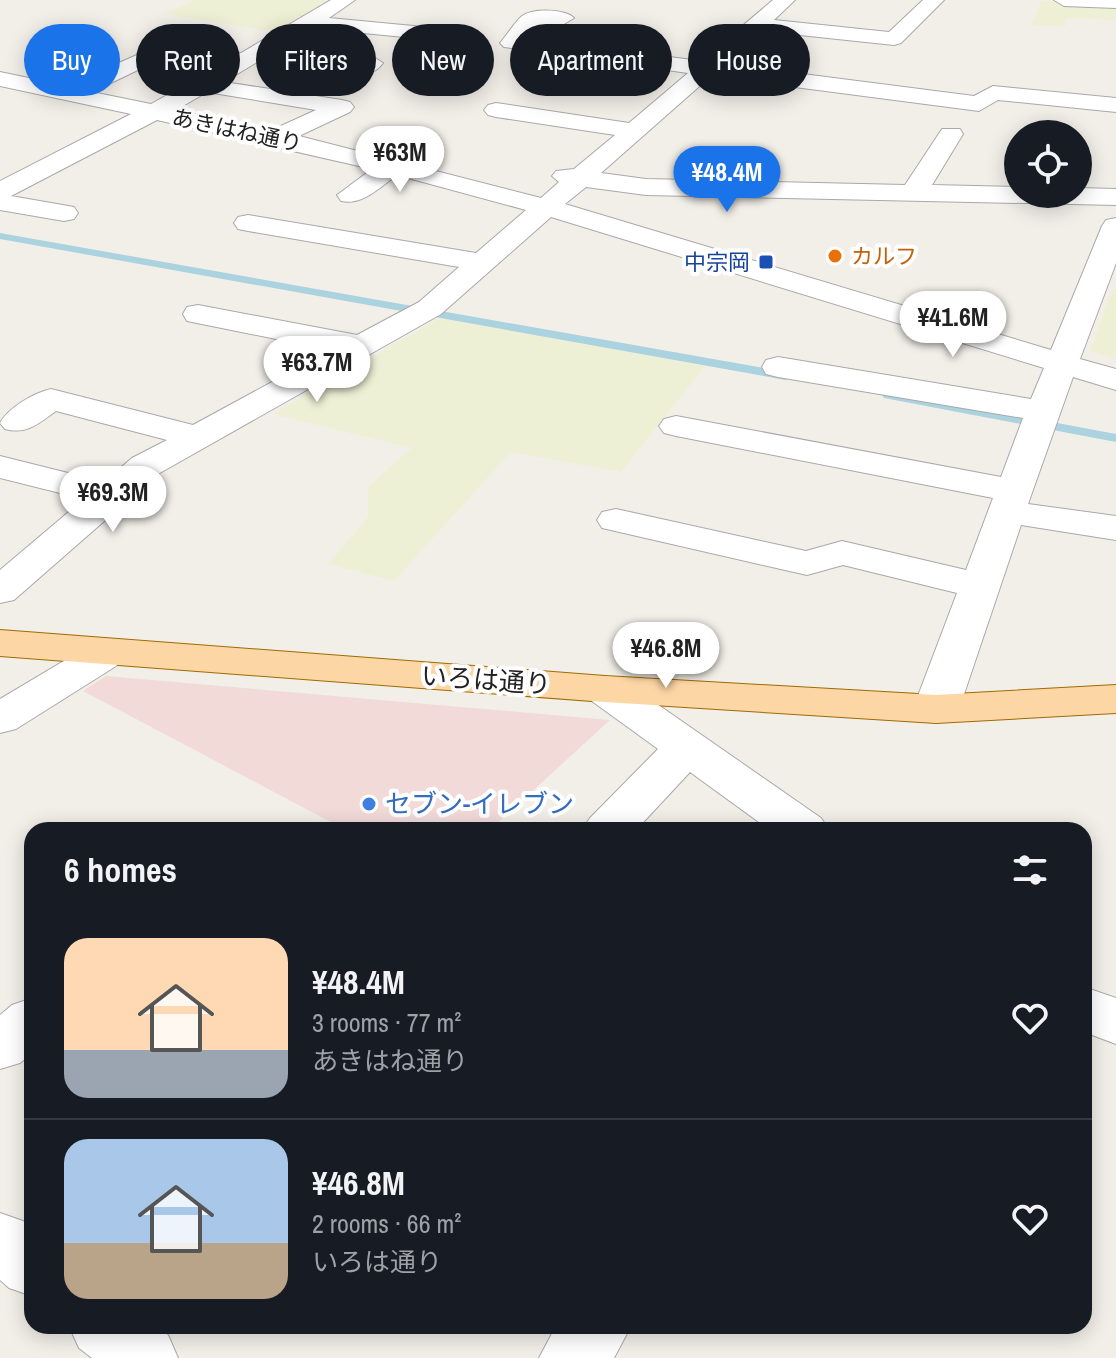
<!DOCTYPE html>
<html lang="en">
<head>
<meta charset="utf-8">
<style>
	:root { --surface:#171b24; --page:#20242c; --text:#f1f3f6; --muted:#9ea1a6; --line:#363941; --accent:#1a73e8 }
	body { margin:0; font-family:"Archivo Narrow","Noto Sans JP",sans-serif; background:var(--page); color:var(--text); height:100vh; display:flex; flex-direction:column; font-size:30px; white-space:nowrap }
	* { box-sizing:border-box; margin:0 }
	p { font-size:26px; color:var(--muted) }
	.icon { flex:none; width:44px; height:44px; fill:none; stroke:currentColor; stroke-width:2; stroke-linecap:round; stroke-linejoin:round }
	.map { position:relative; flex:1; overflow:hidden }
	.drawer { position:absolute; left:24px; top:822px; width:1068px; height:512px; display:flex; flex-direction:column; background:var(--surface); border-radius:24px; box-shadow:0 4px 20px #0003 }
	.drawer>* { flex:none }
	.guide { position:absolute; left:24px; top:24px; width:1068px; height:72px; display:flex; gap:16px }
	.buttons { position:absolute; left:1004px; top:120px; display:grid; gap:16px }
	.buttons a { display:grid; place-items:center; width:88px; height:88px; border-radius:50%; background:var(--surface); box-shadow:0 4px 20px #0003; font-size:40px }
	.price { position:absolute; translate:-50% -68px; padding:0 18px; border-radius:28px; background:#fff; color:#222; font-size:26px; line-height:52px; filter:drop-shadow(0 2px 4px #0008) }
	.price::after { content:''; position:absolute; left:50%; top:48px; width:24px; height:18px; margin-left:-12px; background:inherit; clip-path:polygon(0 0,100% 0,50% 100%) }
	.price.active { background:var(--accent); color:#fff }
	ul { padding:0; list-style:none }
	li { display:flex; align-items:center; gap:24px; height:200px; padding:0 40px }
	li+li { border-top:2px solid var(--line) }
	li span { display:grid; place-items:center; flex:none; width:224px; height:160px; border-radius:24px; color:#555 }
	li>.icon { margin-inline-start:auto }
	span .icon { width:96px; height:96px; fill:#fffc; stroke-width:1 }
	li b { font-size:34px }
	h2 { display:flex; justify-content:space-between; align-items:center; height:96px; padding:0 40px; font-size:34px }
	.tag { padding:0 28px; border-radius:36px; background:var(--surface); box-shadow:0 4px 20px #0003; font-size:28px; line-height:72px }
	.tag.active { background:var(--accent); color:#fff }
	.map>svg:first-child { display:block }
</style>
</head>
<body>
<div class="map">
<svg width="1116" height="1358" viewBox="0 0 1116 1358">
	<rect width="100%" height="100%" fill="#f2efe9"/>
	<path fill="#f2dad9" d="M106,676L610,720L490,830H346L83,691Z"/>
	<path fill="#eef0d5" d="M194,0H324L328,1L273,32L166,14Z
		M1041,1L1116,4V20L1066,18L1065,27L1032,25Z
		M1112,289L1116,290V359L1090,351Z
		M440,318L705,366L621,472L511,452L394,581L328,564L368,517V487L411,448L272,414Z"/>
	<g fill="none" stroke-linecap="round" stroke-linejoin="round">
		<path fill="#aad3df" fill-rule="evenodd" d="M0,233L786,372L792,376L786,380L0,239Z
			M888,391L1116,434V442L884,398L882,395Z"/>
		<defs>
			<path id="minor" d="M331,0H355L329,18L445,29L455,35L445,41L312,28L288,43L372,56L383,63C376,73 364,76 353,74L352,66L272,53L224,82L342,100L350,102L354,107L350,112L299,136L541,198L559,182L552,176L556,171L574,169L615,135L496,117L488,115L484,110L488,105L496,103L629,123L688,73L504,47L500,43C507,35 514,23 522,16C533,8 566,9 574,18L564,24L537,25L526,39L701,61L773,0H795L774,20L889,32L923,0H944L901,43L894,45L762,31L724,64L974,96L993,86L1116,98V112L998,100L979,111L711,76L601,173L646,179L905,185L942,129H960L963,134L932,185L1018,187V194H1078V188L1116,189V205L646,195L586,187L565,204L1051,350L1102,226L1106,220L1116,218V263L1080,359L1116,369V390L1073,377L1028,504L1116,516V540L1021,525L959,709L952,719L936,723L920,719L913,709L957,593L843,565L807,575L602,528L597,520L602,512L616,509L806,551L842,541L966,570L993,498L676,436L664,433L659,426L664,419L676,416L1001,477L1023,418L778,377L766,374L762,367L766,360L778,357L1031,399L1044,368L551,217L441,314L158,474L14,600L0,603V570L84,499L0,478V456L104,482L132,458L167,440L56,411C39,423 27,435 5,429L0,423C9,407 34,393 51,389L193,425L331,350L187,321L183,314L187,307L198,305L357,335L419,302L459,267L248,231L238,229L234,223L238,217L248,215L476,253L526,210L397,175C380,187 362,206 341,201L337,195L372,169L157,120L11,196L74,207L78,213L74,219L64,221L0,210V181L131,114L0,86V72L67,86L164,43L241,53ZM167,56L223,64L151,104L92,92ZM207,92L316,110L272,130L176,110Z
				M1054,0H1116V8L1064,6Z
				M109,639L124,643L131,652L124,661L16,729L0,733V699L94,643Z
				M605,676L621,679L821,818L829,830H770L690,772L636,830H582L590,818L658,749L589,699L583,689L589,679Z
				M1084,987L1116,998V1044L1084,1032Z
				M32,998V1053L20,1063L0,1069V1015L12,1005Z
				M0,1213L23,1221L32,1228V1296L9,1288L0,1280Z
				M69,1326H156L168,1335L178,1358H92L79,1348Z
				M556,1326H631L614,1358H539Z"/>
			<path id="major" d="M0,630L605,676L936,695L1116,685V713L936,723L605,702L0,656Z"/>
		</defs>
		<use href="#minor" stroke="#a9a9a9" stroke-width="2"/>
		<use href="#major" stroke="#a06b00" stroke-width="2"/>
		<use href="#minor" fill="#fff" fill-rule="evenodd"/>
		<use href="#major" fill="#fcd6a4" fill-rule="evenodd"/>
	</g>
	<circle fill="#e8710a" stroke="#fff" stroke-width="3" cx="835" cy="256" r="8"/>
	<rect fill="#1a4fb4" stroke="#fff" stroke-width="3" x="758" y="254" width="16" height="16" rx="4"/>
	<circle fill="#3f7fe0" stroke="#fff" stroke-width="3" cx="369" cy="804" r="8"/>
	<g text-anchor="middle" stroke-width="8" stroke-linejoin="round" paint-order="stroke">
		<g font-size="22" fill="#222" stroke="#fff">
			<text transform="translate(237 130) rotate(12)" y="8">あきはね通り</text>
		</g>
		<g font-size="22" fill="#c56008" stroke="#fff" text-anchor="start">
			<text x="851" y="264">カルフ</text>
		</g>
		<g font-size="22" fill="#164399" stroke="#fff" text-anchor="end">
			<text x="750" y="270">中宗岡</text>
		</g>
		<g font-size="26" fill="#222" stroke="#fff">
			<text transform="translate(486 680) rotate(4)" y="9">いろは通り</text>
		</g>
		<g font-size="26" fill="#366cbe" stroke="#fff" text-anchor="start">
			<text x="385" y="813">セブン-イレブン</text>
		</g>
	</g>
</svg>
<div class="buttons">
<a><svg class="icon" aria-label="locate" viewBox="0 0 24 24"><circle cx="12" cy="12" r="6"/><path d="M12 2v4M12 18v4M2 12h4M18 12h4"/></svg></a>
</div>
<b class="price" style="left:400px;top:194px">¥63M</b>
<b class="price active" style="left:727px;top:214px">¥48.4M</b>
<b class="price" style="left:953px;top:359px">¥41.6M</b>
<b class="price" style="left:317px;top:404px">¥63.7M</b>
<b class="price" style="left:113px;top:534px">¥69.3M</b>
<b class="price" style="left:666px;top:690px">¥46.8M</b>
<div class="guide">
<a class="tag active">Buy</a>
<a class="tag">Rent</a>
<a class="tag">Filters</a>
<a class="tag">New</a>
<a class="tag">Apartment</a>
<a class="tag">House</a>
</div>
<section class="drawer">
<h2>6 homes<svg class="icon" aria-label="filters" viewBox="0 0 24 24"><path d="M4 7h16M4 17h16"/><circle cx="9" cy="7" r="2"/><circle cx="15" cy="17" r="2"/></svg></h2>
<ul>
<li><span style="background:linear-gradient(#ffd9b3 70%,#9aa5b1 0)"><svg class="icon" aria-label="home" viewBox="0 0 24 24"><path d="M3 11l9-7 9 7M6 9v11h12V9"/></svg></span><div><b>¥48.4M</b><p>3 rooms · 77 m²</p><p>あきはね通り</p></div><svg class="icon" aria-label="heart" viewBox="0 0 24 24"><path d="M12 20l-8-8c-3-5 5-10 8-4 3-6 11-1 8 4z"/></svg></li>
<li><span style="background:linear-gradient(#a9c7e8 65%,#b9a48a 0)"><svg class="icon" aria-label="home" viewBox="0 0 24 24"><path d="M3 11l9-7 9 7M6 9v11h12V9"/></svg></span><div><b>¥46.8M</b><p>2 rooms · 66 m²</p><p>いろは通り</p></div><svg class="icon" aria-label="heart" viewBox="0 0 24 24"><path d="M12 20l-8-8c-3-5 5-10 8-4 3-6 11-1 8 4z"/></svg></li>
</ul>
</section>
</div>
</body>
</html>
